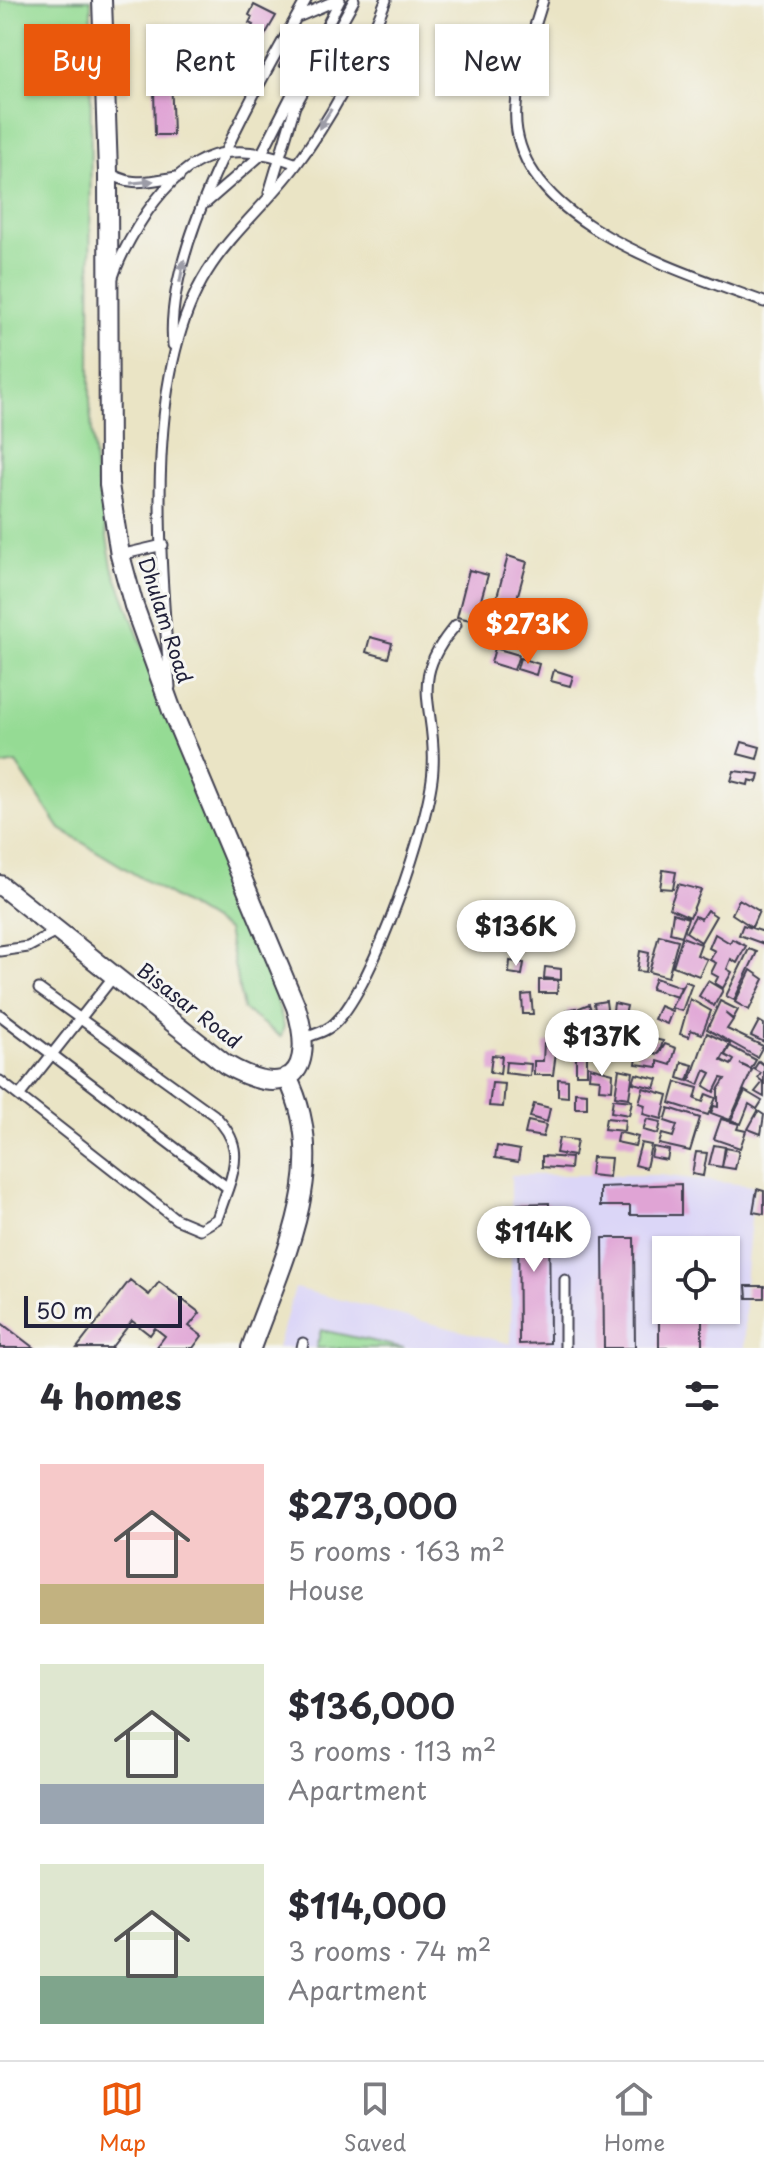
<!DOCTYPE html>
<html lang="en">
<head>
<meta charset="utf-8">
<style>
	:root { --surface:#fff; --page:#f7f7f7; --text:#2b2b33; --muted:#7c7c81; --line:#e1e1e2; --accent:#ea580c }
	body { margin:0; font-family:"Playpen Sans",sans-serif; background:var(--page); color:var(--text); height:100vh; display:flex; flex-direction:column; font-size:30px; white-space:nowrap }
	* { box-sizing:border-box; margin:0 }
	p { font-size:26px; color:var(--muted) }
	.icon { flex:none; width:44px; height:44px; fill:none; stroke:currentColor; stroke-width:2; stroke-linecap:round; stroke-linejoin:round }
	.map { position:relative; height:1348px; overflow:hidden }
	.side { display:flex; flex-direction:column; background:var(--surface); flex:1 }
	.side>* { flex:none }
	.banner { position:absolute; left:24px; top:24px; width:716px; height:72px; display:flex; gap:16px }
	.tools { position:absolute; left:652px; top:1236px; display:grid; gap:16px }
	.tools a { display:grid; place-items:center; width:88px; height:88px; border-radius:0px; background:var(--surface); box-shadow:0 2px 6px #0004; font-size:40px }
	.scale { position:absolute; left:24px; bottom:20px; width:158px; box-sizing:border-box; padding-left:8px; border:4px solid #22223b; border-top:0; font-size:22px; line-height:28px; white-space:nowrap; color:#22223b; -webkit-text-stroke:6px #f6f6f2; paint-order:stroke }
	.price { position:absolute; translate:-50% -68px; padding:0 18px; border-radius:28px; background:#fff; color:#222; font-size:26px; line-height:52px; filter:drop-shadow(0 2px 4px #0008) }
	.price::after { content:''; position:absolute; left:50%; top:48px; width:24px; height:18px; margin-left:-12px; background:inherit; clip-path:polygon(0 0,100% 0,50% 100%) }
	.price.active { background:var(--accent); color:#fff }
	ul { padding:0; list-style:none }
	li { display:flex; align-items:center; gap:24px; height:200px; padding:0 40px }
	li span { display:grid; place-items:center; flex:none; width:224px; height:160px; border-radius:0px; color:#555 }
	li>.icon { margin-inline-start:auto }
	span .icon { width:96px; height:96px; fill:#fffc; stroke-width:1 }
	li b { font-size:34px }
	h2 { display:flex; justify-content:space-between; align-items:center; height:96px; padding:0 40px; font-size:34px }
	.pill { padding:0 28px; border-radius:0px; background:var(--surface); box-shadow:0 2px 6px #0004; font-size:28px; line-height:72px }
	.pill.active { background:var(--accent); color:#fff }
	.tabs { display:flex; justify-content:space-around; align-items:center; height:112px; border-top:2px solid var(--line); background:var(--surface); font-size:22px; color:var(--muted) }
	.tabs a { display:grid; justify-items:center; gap:4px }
	.tabs .active { color:var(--accent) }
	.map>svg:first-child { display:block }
</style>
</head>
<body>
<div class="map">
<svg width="764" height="1348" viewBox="0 0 764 1348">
	<rect width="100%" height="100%" fill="#f6f6f2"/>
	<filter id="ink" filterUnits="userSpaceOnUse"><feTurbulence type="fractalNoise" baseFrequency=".0125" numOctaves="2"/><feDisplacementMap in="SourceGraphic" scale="16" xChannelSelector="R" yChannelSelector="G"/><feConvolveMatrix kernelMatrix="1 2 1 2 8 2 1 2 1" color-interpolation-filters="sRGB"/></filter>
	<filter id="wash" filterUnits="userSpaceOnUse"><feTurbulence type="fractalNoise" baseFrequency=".006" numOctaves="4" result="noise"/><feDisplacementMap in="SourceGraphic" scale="32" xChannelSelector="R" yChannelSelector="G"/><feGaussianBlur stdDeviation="1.8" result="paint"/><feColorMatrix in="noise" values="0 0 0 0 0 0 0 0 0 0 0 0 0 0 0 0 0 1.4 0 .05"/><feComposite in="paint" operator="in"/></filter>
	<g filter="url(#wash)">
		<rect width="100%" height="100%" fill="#eae4c5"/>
		<path fill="#dbd6f7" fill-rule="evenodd" d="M511,1175H659L754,1186L745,1284V1348H277L295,1288L511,1344ZM666,1250H726V1310H666Z"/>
		<path fill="#95db94" stroke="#5c7e68" stroke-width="2" d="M0,0H91L90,409L96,475L112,566L273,987L284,1026L281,1037L243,1009L227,930L60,829L16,763L0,766Z
			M321,1330L404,1348H316Z"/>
		<g id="blocks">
			<path fill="#e0a4d5" d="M254,5L276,16L250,61L237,54L253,25L249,23L252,17L249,15Z
				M153,40H170L173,135H155Z
				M287,52L301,59L294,73L279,66Z
				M326,73L339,81L331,95L318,87Z
				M508,556L527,562L514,609L495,604Z
				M469,570L488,575L475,621L457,617Z
				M370,637L392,643L388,658L366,652Z
				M495,648L519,655L514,670L491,663Z
				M520,658L539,664L536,675L517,669Z
				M554,670L573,676L570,686L551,681Z
				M742,742L760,747L757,759L738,754Z
				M734,771L759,774L757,782L749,780L748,785L731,781Z
				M663,870L676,872L673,889L660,888Z
				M678,884L701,890L690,917L669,908Z
				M739,899L759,911L752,927L732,914Z
				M707,910L716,916L701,942L686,932L695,916L701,919Z
				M673,913L688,918L682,936L670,933Z
				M743,925L764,932V944L739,935Z
				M715,934L730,943L732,939L746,946L737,963L731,959L727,969L732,972L723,988L715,983L718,977L711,973L716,963L710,960L715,951L709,948Z
				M659,935L678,940L668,977L649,972Z
				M682,937L701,944L697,955L707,959L699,976L673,966Z
				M749,949L757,952L734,1000L726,996Z
				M640,951L649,953L646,972L637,971Z
				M510,961L524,963L522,975L509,973Z
				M545,967L561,969V980L544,978Z
				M751,970L764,979L749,1010L735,1002Z
				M655,978L681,987L677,997L651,989Z
				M539,980H558L557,993H539Z
				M685,981L692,984L682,1011L671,1008Z
				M708,981L723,990L714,1006L699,996Z
				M531,994L533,1014H523L522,995Z
				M690,999L711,1011L702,1034L691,1030L689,1037L680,1034Z
				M606,1001L609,1026L597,1028L594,1003Z
				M720,1001L738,1010L733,1019L725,1013L733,1020L727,1029L763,1046L757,1057L707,1029Z
				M614,1003L627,1006L624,1020L612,1018Z
				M589,1004L595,1022L585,1025L579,1008Z
				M660,1006L672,1011L667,1024L654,1019Z
				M576,1008L581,1027L572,1029L567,1010Z
				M557,1020H568V1045H557L553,1075H534V1061H543L544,1043L556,1042Z
				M759,1021L764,1024V1042L751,1036Z
				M586,1032L587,1050L574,1051L573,1033Z
				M707,1033L730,1044L721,1060L731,1065L734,1060L725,1055L730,1046L756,1060L751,1069L740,1064L752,1070L730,1120L711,1113L714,1106L718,1107V1090L725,1079L721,1078L714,1092L704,1086L711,1073L705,1070L699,1085L690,1081Z
				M654,1039L663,1041L659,1054L665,1044L676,1048L671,1065L658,1061V1067L636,1064L638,1051L659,1054L651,1052Z
				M576,1054H587V1074H576Z
				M492,1055L502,1056L500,1074L490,1072Z
				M759,1061L764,1065V1097L755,1092L763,1082L758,1078L761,1073L754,1069Z
				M506,1062L531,1064L530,1076L505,1073Z
				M682,1062L693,1065L688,1081L678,1078Z
				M590,1067L613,1073L612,1090L599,1089L600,1079L589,1078Z
				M619,1069L633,1072L629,1098L615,1096Z
				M636,1074L658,1079L655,1088L633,1083Z
				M558,1079L568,1080V1097L558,1096Z
				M676,1082L698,1088L695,1099L703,1102L706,1094L716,1098L708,1115L670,1103Z
				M492,1083L505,1084L503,1107L489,1106Z
				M643,1088L668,1095L662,1119L643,1114L645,1105L639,1103Z
				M745,1091L762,1101L757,1109L749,1104L741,1124L731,1120Z
				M575,1092L587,1093V1108H575Z
				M613,1099L632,1101L629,1115L611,1112Z
				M534,1104L550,1108L547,1122L530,1117Z
				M669,1108L700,1118L690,1151L659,1144L662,1134L673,1137L677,1125L665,1121Z
				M758,1111L764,1115L761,1134L748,1129Z
				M606,1118L625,1120L624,1131L604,1129Z
				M647,1119L661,1122L658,1134L643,1130Z
				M721,1119L739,1124L737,1129L746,1131L740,1148L714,1139Z
				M528,1121L546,1125L543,1137L525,1134Z
				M618,1132L638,1137L635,1146L616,1142Z
				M559,1138L577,1140L574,1156L556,1153Z
				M641,1143L651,1145L646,1168L635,1165Z
				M714,1145L725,1147L722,1167L709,1165Z
				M497,1146L520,1150L518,1162L495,1158Z
				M653,1147L669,1150L667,1160L651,1157Z
				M726,1148L739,1151L735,1169L722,1167Z
				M696,1152L707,1153L703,1176L692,1174Z
				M542,1156L571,1158L570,1169L542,1167Z
				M592,1157L611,1158L609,1177L590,1175Z
				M681,1184V1215H630V1206H600V1187Z
				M757,1189L764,1191V1214L753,1212Z
				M549,1203L550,1343L519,1344L518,1204Z
				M603,1238H634L635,1348H604Z
				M659,1239H702V1250H666V1310H702V1348H659Z
				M130,1280L149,1295L159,1282L200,1313L189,1326L202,1336L193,1348H156L165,1336L155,1328L150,1335L132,1321L111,1348H77Z
				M746,1286H764V1298H747Z
				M0,1322L34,1348H0Z"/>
		</g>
	</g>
	<g filter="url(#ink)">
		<use href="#blocks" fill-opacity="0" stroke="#403f50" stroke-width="2"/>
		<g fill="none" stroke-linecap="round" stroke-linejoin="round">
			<defs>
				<path id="service" d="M543,0C533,35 518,71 516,107C507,220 681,271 764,302
					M300,16L337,0
					M108,172C134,189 150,179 179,177
					M269,193L295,106L354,0
					M207,202L261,155L340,0
					M113,277C121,253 133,233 147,212C190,150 232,139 297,164
					M173,345C163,248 258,85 306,0
					M120,555L163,545
					M170,687C161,565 141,378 207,272C232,232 269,202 296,165C334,115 363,57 386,0
					M0,951L28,947L58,931
					M39,989L214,1115C238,1139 239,1157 228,1188
					M0,1015L228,1188L217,1219L200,1229L176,1219L0,1081
					M304,1038C315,1034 328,1031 336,1022C373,986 431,820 433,768C437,705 406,682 456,625
					M19,1096L114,976
					M565,1280V1348
					M302,1348L303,1343"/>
				<path id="minor" d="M0,885L225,1064C287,1101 317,1075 296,1007L172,711L134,606L120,555L109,485L108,172L102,0
					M251,1348C282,1261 333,1167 287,1077"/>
			</defs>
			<use href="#service" stroke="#403f50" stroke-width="13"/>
			<use href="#minor" stroke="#403f50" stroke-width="22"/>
			<use href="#service" stroke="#fff" stroke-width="9"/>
			<use href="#minor" stroke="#fff" stroke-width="18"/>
		</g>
		<defs><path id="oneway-solid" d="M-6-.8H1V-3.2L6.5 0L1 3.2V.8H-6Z" transform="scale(2)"/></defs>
		<g fill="#9c9ca7">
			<use href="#oneway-solid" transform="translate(325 119) rotate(122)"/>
			<use href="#oneway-solid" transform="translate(142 182) rotate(-6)"/>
			<use href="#oneway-solid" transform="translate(182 271) rotate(-79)"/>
		</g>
	</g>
	<g text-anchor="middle" stroke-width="6" stroke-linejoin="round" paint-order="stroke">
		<g font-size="20" fill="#22223b" stroke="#f6f6f2">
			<text transform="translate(165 620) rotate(72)" y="7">Dhulam Road</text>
			<text transform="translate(189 1006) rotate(38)" y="7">Bisasar Road</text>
		</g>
	</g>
</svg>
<div class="tools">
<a><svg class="icon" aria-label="locate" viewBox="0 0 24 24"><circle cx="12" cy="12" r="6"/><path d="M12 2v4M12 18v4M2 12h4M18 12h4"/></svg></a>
</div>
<div class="scale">50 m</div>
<b class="price active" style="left:528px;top:666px">$273K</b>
<b class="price" style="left:516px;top:968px">$136K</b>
<b class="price" style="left:602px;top:1078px">$137K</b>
<b class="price" style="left:534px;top:1274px">$114K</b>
<div class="banner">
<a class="pill active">Buy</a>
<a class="pill">Rent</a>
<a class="pill">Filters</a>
<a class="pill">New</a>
</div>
</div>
<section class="side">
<h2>4 homes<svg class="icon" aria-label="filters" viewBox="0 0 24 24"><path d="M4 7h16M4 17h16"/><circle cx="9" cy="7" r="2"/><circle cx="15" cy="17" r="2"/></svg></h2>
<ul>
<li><span style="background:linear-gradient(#f6c9c9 75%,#c2b280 0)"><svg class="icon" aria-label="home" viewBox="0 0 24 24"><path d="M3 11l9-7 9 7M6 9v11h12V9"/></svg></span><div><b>$273,000</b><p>5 rooms · 163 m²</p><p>House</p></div></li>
<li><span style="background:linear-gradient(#dfe7d0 75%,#9aa5b1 0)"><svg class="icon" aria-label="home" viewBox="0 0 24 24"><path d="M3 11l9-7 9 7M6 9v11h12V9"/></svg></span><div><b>$136,000</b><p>3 rooms · 113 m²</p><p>Apartment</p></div></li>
<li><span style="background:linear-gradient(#dfe7d0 70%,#7fa58c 0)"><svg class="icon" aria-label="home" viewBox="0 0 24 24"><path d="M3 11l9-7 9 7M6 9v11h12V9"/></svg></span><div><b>$114,000</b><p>3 rooms · 74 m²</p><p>Apartment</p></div></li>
</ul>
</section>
<nav class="tabs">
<a class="active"><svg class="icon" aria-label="map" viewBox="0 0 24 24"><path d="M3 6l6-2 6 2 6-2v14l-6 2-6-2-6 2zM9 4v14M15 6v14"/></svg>Map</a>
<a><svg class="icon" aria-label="saved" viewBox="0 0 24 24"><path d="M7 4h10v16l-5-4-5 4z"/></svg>Saved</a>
<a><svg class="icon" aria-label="home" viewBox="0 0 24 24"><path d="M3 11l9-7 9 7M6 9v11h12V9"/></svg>Home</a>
</nav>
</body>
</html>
